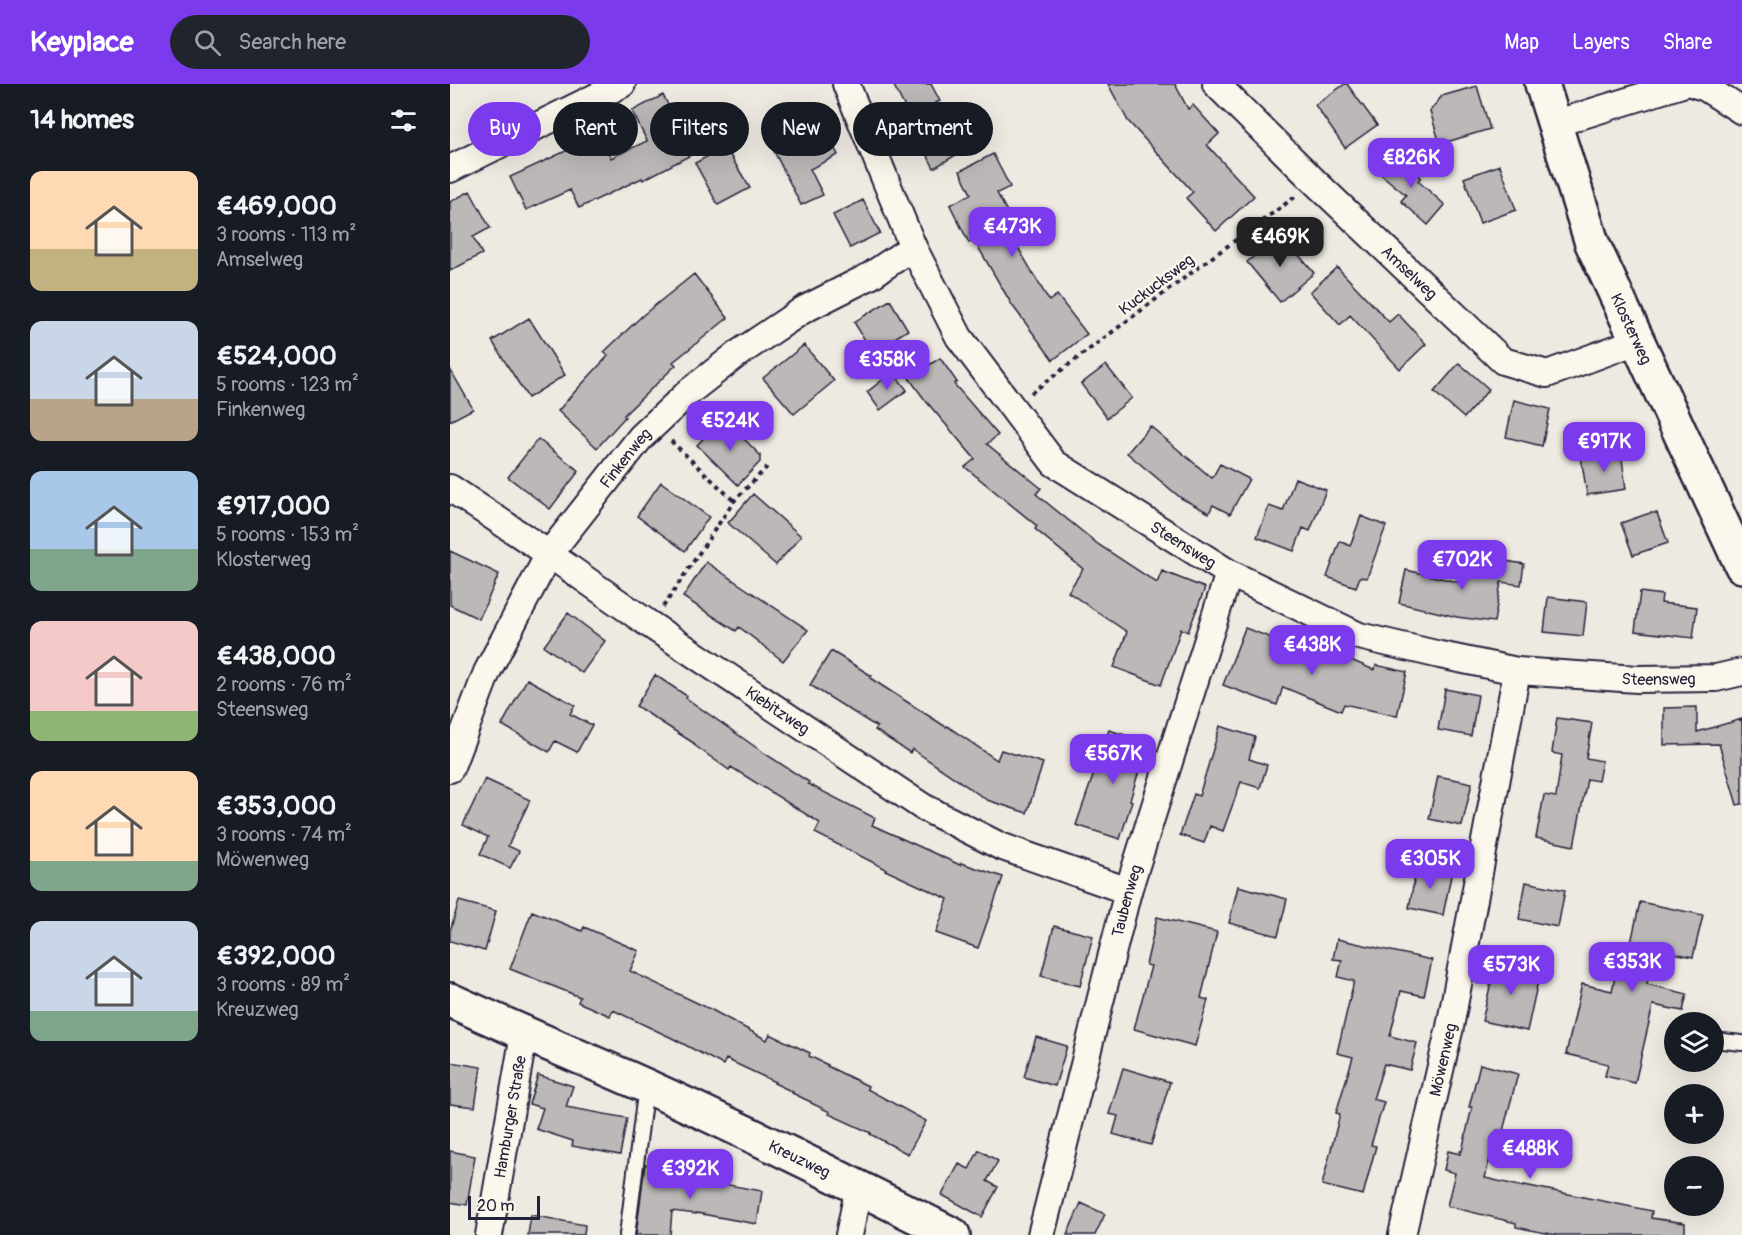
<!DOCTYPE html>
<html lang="en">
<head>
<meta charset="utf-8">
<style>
	:root { --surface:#171b24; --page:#20242c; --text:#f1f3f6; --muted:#9ea1a6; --accent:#7c3aed }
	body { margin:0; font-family:Pangolin,sans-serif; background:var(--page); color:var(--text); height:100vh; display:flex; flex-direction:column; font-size:22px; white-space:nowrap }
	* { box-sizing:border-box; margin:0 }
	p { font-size:20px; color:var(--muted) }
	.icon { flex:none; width:33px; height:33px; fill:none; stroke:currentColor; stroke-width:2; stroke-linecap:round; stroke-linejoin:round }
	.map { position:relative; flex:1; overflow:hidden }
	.details { display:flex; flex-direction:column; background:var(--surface); width:450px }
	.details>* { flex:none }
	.guide { position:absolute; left:18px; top:18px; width:570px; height:54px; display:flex; gap:12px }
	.tools { position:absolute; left:1214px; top:928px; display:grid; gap:12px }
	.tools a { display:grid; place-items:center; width:60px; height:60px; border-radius:50%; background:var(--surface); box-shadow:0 6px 24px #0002; font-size:30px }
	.scale { position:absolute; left:18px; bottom:15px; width:72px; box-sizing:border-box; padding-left:6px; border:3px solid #22223b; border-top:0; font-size:16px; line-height:21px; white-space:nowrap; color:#22223b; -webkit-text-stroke:4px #fbf7ec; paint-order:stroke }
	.price { position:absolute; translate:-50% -51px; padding:0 14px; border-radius:12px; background:var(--accent); color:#fff; font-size:20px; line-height:39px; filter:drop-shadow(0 2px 3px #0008) }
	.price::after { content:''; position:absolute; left:50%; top:36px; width:18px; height:14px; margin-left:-9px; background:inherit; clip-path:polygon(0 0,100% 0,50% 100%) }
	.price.on { background:#222; color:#fff }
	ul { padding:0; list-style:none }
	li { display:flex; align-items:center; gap:18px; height:150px; padding:0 30px }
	li span { display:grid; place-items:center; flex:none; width:168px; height:120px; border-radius:12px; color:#555 }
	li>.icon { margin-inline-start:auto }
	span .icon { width:72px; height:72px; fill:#fffc; stroke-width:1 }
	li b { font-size:26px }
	h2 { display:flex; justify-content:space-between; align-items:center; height:72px; padding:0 30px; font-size:26px }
	.chip { padding:0 21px; border-radius:27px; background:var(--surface); box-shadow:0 6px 24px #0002; font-size:21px; line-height:54px }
	.chip.on { background:var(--accent); color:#fff }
	header { display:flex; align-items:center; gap:36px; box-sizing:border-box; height:84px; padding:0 30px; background:var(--accent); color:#fff }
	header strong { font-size:28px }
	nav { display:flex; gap:33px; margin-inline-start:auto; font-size:21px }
	.search { width:420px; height:54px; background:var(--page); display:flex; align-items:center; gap:15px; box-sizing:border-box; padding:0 21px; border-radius:33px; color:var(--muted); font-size:22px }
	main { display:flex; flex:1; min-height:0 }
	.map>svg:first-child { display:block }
</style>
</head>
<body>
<header>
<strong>Keyplace</strong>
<div class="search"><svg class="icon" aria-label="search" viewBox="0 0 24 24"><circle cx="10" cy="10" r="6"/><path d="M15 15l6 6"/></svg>Search here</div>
<nav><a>Map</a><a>Layers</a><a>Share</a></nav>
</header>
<main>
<section class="details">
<h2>14 homes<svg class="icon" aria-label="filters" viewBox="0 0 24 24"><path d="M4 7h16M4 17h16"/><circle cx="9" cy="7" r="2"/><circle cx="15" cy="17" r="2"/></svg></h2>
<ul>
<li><span style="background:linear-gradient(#ffd9b3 65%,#c2b280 0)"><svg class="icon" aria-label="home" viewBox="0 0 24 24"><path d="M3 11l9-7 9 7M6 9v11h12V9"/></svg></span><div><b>€469,000</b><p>3 rooms · 113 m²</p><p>Amselweg</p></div></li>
<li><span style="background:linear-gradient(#c9d6e8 65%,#b9a48a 0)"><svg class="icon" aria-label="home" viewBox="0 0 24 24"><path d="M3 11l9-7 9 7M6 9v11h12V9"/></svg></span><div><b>€524,000</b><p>5 rooms · 123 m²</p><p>Finkenweg</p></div></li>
<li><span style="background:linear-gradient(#a9c7e8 65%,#7fa58c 0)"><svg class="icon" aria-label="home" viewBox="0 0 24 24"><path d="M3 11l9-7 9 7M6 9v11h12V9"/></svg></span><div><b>€917,000</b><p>5 rooms · 153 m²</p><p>Klosterweg</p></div></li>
<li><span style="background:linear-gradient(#f6c9c9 75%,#8fb573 0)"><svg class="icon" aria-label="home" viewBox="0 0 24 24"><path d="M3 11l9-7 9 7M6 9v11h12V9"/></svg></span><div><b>€438,000</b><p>2 rooms · 76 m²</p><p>Steensweg</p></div></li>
<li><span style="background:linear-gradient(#ffd9b3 75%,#7fa58c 0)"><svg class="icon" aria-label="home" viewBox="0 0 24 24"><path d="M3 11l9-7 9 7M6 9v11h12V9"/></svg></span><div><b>€353,000</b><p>3 rooms · 74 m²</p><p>Möwenweg</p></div></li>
<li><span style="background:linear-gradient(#c9d6e8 75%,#7fa58c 0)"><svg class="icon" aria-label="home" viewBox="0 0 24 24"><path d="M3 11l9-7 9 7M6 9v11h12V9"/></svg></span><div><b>€392,000</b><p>3 rooms · 89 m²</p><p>Kreuzweg</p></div></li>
</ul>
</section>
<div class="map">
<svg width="1292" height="1151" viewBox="0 0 1292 1151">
	<rect width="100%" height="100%" fill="#eeeae2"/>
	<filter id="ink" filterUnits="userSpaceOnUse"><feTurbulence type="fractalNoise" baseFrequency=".0167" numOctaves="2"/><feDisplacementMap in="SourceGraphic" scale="12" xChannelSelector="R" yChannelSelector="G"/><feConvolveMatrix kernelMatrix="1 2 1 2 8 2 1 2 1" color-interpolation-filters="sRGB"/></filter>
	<g filter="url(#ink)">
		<path fill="#bcb8b8" stroke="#22223b" stroke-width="1.5" d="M443,0H481L490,17L485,19L511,68L484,84L466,50L468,49Z
			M658,0H725L738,25L743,21L769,50L757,61L804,112L766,147L736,114L743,108L678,37Z
			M895,0H897L927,41L895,64L865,21Z
			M1027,2L1040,45L990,60L980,27L992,12Z
			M213,11L243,70L193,96L192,94L129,124L120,106L76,126L60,93L150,51L161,74L197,57L182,27Z
			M373,41L388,71L360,85L373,111L351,121L323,65Z
			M275,63L300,104L268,121L245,79Z
			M943,69L971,93L968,97L995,121L978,141L951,117L956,111L927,87Z
			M543,70L560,103L547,109L562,137L555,141L599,217L607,211L637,250L603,276L562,221L524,156L519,159L500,121L521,110L510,87Z
			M1050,81L1066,126L1030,139L1014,94Z
			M20,107L40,144L23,153L32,170L0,187V118Z
			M413,116L430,149L400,164L383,131Z
			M831,150L864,189L830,218L797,178Z
			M887,183L939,238L948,230L976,260L950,285L900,231L890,241L860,208Z
			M244,190L278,234L223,278L226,281L174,331L175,333L147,364L108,327L120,313L158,272L154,268L193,231Z
			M440,216L458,246L422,268L404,238Z
			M79,234L115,291L78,314L42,257Z
			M354,261L384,297L344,330L313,294Z
			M490,274L507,298L504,300L548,351L537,360L591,404L586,410L649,461L707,499L712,487L755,504L738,548L731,545L711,601L664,583L677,548L618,508L633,485L585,445L587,442L515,383L525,375L475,316L459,294Z
			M1009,279L1039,305L1014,334L984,308Z
			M656,281L682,314L657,334L631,300Z
			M0,285L23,325L0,337Z
			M443,288L457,306L430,326L417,308Z
			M1064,316L1100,325L1092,362L1056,353Z
			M273,334L310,371V378L288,401L247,361Z
			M700,342L762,394L770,380L799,395L780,430L763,421L759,429L731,414L677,369Z
			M88,355L129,387L100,425L58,393Z
			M1171,367L1176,405L1137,411L1131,373Z
			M845,394L876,406L860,447L853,444L844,467L807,453L819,422L833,427Z
			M211,398L259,433L235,467L187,432Z
			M303,410L351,452L326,481L278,439Z
			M1200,429H1207L1218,459L1183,471L1171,439Z
			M911,432L936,442L917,494L910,493L906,503L877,493L890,457L900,462Z
			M0,467L49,490L29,535L0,521Z
			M1036,474L1074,480L1071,501L1051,498L1044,538L1007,533L949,519L956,486L1012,499L1014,487L1033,490Z
			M256,478L358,546L333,577L289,543L286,547L233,513Z
			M1190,508L1212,511L1211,519L1247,523L1243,554L1185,547Z
			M1098,513L1137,518L1133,552L1094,548Z
			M118,529L155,557L132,589L94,562Z
			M795,544L863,569L866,561L924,586L926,581L957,588L947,632L894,620L891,627L833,603L827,621L773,601Z
			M381,567L422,592L420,594L496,643L497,642L547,676L551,666L593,679L577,729L537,716L462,665L460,669L425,646L427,643L360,601Z
			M205,591L237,612L236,614L314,669L359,698L358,700L425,734L422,741L510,781L511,779L553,793L528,864L486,849L498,815L435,786L436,785L365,749L370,739L281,683L279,686L244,661L245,660L186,622Z
			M77,595L125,621L120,630L142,641L127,668L105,657L99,668L52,641Z
			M995,605L1028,611L1021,652L988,646Z
			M1247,623V648L1292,635V720L1287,721L1269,660L1214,661V624Z
			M1107,634L1142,639L1136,674L1152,677L1148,697L1137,695L1124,762L1086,754L1094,711L1106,713L1112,671L1102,669Z
			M770,642L805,653L799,675L817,681L810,704L791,698L773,747L760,742L754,759L730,751L744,710L749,712Z
			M659,646L698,658L680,716L682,717L670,755L626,741Z
			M988,692L1022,699L1012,742L979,735Z
			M35,695L80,716L58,762L69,767L60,784L30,770L38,753L13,741Z
			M967,781L1002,787L993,831L959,824Z
			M1076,798L1115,806L1108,843L1069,835Z
			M788,802L837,815L828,852L779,839Z
			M9,817L46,827L35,867L0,857V847Z
			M1190,818L1253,831L1243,873L1205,865L1197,900L1237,910L1233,927L1203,921L1185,999L1155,992L1158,980L1116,970L1132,900L1162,907L1172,858L1181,859Z
			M82,827L132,847L134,843L189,867L180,887L262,926L317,956L320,950L360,969L359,972L378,981L377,982L418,1002L417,1005L476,1037L458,1070L420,1050L421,1049L379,1030L380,1028L361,1019V1018L342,1009L343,1008L324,999L325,998L276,975L273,981L222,954L163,926L160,932L128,918L130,913L60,885Z
			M707,833L767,848L751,914L758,916L745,962L684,945L701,882L696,881Z
			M604,842L643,852L630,902L591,892Z
			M887,855L982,876L974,912L951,907L940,952L967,959L960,986L934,980L923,1015L934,1018L921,1061L926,1062L913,1111L872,1101L890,1030L886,1029L903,973L887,969L904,897L888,893L892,876L883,875Z
			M1046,877L1090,888L1077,947L1032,937Z
			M586,953L617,962L605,1002L574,993Z
			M0,978L31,983L25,1023L0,1020Z
			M1030,980L1068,990L1053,1047L1047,1046L1035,1094L1074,1103V1101L1202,1127L1201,1134L1235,1139V1151H1106L1066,1143V1139L997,1122L1005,1089L994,1086L998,1067L1010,1070V1067H1012L1022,1023H1019Z
			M673,984L720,998L701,1061L663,1050L668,1032L659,1030Z
			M88,991L123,1002L116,1023L177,1034L170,1071L122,1062L123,1057L86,1045L93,1024L79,1020Z
			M529,1066L548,1077L537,1097L548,1103L532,1133L492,1111L509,1080L519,1085Z
			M0,1067L25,1072L17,1121L0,1118Z
			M195,1080L252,1089L251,1096L312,1107L307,1140L246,1129V1130L222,1127L220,1151H186Z
			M631,1119L655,1130L645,1151H617Z
			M81,1131L135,1141L134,1151H78Z"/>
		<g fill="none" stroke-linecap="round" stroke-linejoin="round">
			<defs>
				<path id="lane" d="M1263,956L1292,959
					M177,1151L196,1002"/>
				<g id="street">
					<path id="s1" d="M396,0L463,163L509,253L604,379L779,489L909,552L990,571L1067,587L1187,595L1266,594L1292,588"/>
					<path id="s2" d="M766,0L865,98L1053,277L1097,290L1187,257"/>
					<path d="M1244,0L1256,4L1292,27"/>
					<path d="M1104,40L1232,0"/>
					<path d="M0,85L172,0"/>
					<path id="s3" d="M0,404L99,470L196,538L473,723L550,762L678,807"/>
					<path id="s4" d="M0,685L37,588L99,470L191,353L240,307L286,271L353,226L420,192L463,163"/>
					<path id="s5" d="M39,1151L74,950"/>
					<path d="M399,1151L409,1103"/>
					<path id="s6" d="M591,1151L678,807L779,489"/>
					<path id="s7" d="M952,1151L1000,943L1067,587"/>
				</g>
				<g id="secondary">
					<path id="s8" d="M1092,0L1142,159L1292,482"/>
					<path id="s9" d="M0,916C65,946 131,973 196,1002C299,1049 401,1099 503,1151"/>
				</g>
			</defs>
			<use href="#lane" stroke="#22223b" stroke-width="18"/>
			<use href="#street" stroke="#22223b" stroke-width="30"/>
			<use href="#secondary" stroke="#22223b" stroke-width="38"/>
			<path stroke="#22223b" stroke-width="4" stroke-dasharray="4.5 4.5" stroke-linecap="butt" d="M581,309L761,174L845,113
				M221,357L284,417
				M213,523L284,417L317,383"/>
			<use href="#lane" stroke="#fbf7ec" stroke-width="14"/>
			<use href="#street" stroke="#fbf7ec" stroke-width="26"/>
			<use href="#secondary" stroke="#fbf7ec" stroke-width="33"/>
		</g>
	</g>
	<g text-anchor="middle" stroke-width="4.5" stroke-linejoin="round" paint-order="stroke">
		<g font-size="16" fill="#22223b" stroke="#fbf7ec">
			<text dy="6" stroke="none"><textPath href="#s2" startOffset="270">Amselweg</textPath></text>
			<text transform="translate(706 200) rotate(-37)" y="6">Kuckucksweg</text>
			<text dy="6" stroke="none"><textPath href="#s8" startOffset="261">Klosterweg</textPath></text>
			<text dy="6" stroke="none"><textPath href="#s4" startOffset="360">Finkenweg</textPath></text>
			<text dy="6" stroke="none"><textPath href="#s1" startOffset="588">Steensweg</textPath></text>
			<text dy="6" stroke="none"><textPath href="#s1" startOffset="1090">Steensweg</textPath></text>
			<text dy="6" stroke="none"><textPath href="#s3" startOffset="396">Kiebitzweg</textPath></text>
			<text dy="6" stroke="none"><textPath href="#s6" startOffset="345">Taubenweg</textPath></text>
			<text dy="6" stroke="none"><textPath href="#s7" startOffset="180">Möwenweg</textPath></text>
			<text dy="6" stroke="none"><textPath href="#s5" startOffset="120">Hamburger Straße</textPath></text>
			<text dy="6" stroke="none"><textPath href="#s9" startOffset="384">Kreuzweg</textPath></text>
		</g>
	</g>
</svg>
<div class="tools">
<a><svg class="icon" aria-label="layers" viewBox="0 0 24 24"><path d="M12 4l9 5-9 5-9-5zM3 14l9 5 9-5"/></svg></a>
<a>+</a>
<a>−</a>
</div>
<div class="scale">20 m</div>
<b class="price" style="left:961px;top:105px">€826K</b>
<b class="price" style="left:562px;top:174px">€473K</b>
<b class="price on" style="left:830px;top:184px">€469K</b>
<b class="price" style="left:437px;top:307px">€358K</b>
<b class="price" style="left:280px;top:368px">€524K</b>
<b class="price" style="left:1154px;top:389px">€917K</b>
<b class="price" style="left:1012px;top:507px">€702K</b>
<b class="price" style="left:862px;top:592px">€438K</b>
<b class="price" style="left:663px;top:701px">€567K</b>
<b class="price" style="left:980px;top:806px">€305K</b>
<b class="price" style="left:1182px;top:909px">€353K</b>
<b class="price" style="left:1061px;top:912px">€573K</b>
<b class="price" style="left:1080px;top:1096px">€488K</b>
<b class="price" style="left:240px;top:1116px">€392K</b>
<div class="guide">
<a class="chip on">Buy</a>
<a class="chip">Rent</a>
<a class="chip">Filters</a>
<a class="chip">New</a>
<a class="chip">Apartment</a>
</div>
</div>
</main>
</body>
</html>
